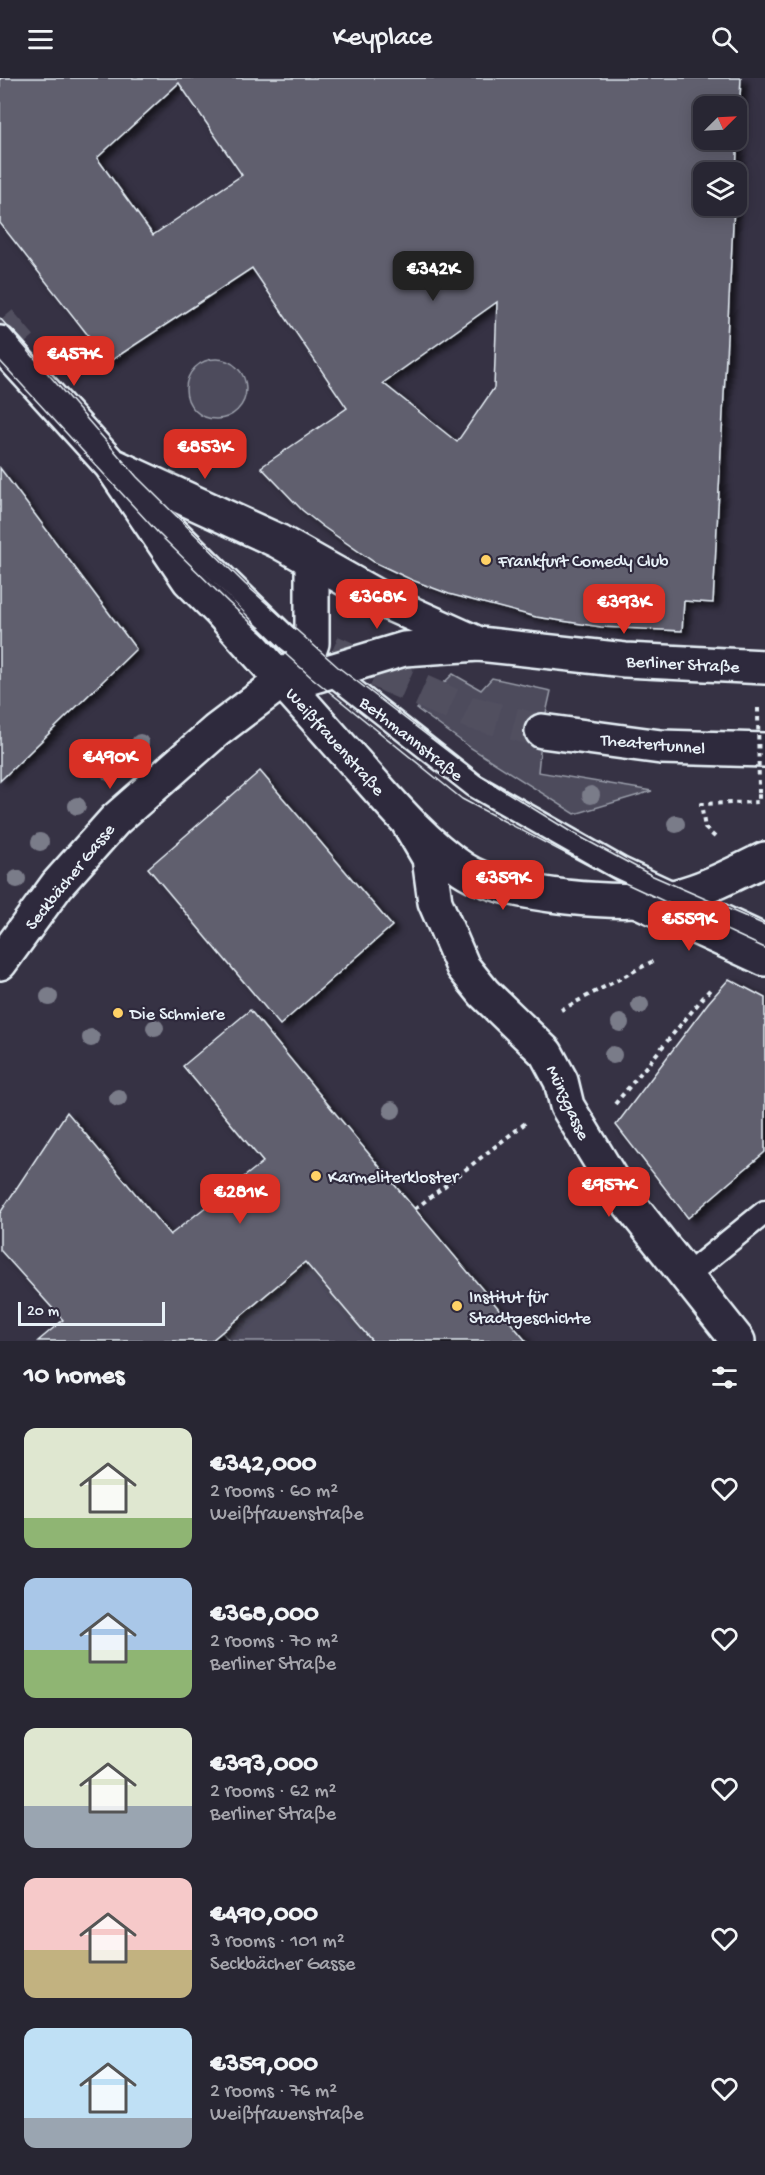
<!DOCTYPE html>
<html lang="en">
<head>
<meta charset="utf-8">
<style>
	:root { --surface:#282633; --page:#34323f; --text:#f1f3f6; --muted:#a5a5ac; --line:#44434e; --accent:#d93025 }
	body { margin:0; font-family:"Gochi Hand",sans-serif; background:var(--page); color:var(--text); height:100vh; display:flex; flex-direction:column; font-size:22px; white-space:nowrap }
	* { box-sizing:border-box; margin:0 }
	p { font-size:20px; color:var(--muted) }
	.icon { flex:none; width:33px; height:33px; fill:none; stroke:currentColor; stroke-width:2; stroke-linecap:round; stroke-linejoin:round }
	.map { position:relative; height:1263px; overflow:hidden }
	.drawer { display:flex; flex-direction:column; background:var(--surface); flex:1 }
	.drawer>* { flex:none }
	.needle { width:39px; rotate:66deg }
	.controls { position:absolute; left:693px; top:18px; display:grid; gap:12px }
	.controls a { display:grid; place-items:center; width:54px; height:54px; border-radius:12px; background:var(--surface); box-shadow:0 3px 15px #0003,0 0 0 2px var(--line); font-size:30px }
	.scale { position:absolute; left:18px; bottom:15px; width:147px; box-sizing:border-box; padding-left:6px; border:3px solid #e8f1f8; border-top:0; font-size:16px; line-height:21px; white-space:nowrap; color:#e8f1f8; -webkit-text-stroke:4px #2f2a3d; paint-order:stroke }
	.price { position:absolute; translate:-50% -51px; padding:0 14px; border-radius:12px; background:var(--accent); color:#fff; font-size:20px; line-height:39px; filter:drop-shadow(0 2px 3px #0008) }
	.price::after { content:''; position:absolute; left:50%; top:36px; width:18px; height:14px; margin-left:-9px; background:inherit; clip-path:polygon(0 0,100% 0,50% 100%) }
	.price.active { background:#222; color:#fff }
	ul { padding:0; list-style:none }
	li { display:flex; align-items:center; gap:18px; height:150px; padding:0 24px }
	li span { display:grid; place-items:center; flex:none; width:168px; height:120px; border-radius:12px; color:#555 }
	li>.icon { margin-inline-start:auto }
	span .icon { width:72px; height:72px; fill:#fffc; stroke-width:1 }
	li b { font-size:26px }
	h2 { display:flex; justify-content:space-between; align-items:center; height:72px; padding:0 24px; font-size:26px }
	header { display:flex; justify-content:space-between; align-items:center; height:78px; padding:0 24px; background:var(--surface); font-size:27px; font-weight:600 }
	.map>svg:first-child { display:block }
</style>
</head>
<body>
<header><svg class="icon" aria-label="menu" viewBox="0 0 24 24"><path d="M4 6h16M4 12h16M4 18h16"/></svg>Keyplace<svg class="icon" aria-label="search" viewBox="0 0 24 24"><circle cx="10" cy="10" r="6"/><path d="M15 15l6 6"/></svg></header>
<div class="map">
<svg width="765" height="1263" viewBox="0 0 765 1263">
	<defs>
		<filter id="shadow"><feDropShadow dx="6" dy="4" stdDeviation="3" flood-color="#0009"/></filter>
	</defs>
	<rect width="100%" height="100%" fill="#363244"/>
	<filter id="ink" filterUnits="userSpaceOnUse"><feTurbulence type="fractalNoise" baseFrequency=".0167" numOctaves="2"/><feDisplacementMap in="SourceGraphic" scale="12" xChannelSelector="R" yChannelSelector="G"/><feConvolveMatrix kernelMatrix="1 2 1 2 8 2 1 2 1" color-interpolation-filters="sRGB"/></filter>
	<g filter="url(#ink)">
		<path fill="#4d4b5c" stroke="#9a9eaa" stroke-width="1.5" d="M186 311a30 30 0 1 1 60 0a30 30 0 1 1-60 0Z
			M453,596L481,612L492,600L551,613L542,653L538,694L652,713L575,736L471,670L417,631Z
			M305,1184L372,1263H229L222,1254Z"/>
		<path fill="#605e6e" stroke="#e8f1f8" stroke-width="1.5" fill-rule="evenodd" filter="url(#shadow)" d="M0,0H741L736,94H704V128H734L713,525L684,523L682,553L601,549L536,539L449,516L412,502L374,484L322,448L302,432L261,389L347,330L252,190L109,284L0,145ZM179,5L242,97L153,157L97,80ZM704,28H736V62H704ZM497,224L494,310L457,364L383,305Z
			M0,390L136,571L0,703Z
			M260,693L392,848L280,947L148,790Z
			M729,901L765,920V1074L688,1140L616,1047L708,925Z
			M250,932L398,1111L526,1263H372L305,1184L211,1263H38L63,1242L0,1172V1135L67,1034L170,1157L263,1084L183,988Z"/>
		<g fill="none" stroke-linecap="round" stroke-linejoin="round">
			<path stroke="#514f5f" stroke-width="33" stroke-dasharray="33 16" stroke-linecap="butt" d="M0,243L34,283
				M290,549L304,561L469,634L542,653"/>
			<defs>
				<path id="service" d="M150,426L288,561L475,708L621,791L765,858
					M686,1198L765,1134"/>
				<path id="minor" d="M282,603L311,599L404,571L479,566
					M409,746L429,780L435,824L463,889L484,915L546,975L561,1003L567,1028L616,1109L738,1263
					M634,821L765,881
					M0,885L57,807L115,742L216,653L282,603L308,577L312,565V484"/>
				<path id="tertiary" d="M0,265L111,387L189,502L220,533C263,581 307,630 350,679C385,718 419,761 463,791C505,819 628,829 677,818C707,811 737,794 765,781
					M112,387L278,463L392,527L479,566L625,582L765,589"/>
				<path id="secondary" d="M542,653L661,669L765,672"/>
			</defs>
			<use href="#service" stroke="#e8f1f8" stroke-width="27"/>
			<use href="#minor" stroke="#e8f1f8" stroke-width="38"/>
			<use href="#tertiary" stroke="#e8f1f8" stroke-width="38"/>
			<use href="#secondary" stroke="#e8f1f8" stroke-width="38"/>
			<path stroke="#e8f1f8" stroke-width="4" stroke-dasharray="4.5 4.5" stroke-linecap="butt" d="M715,759L705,750L701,726L759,724V715
				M561,932L655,882
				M615,1026L712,909
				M415,1131L528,1043"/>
			<use href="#service" stroke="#2f2a3d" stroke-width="22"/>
			<use href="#minor" stroke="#2f2a3d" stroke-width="33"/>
			<use href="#tertiary" stroke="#2f2a3d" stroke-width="33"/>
			<use href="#secondary" stroke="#2f2a3d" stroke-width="33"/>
			<path stroke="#e8f1f8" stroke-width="1.5" d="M0,240L137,399L245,506L338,589L479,697L571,754L653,798L765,847
				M0,283L159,456L228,524L311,599L462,721L599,793L765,870"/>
			<path stroke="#e8f1f8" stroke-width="4" stroke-dasharray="4.5 4.5" stroke-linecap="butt" d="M758,630L759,715"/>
		</g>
		<g fill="#7a7b89">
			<circle cx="140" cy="665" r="9"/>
			<circle cx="110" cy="695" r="9"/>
			<circle cx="591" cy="717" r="9"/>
			<circle cx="77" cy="728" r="9"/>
			<circle cx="676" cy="746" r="9"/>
			<circle cx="40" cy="764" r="9"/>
			<circle cx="17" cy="801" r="9"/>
			<circle cx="49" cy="919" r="9"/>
			<circle cx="640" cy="927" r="9"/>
			<circle cx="620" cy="945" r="9"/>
			<circle cx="155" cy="950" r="9"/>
			<circle cx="91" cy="960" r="9"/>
			<circle cx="613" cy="977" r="9"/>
			<circle cx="118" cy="1020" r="9"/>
			<circle cx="392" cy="1032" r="9"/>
		</g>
	</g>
	<g fill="#ffd166" stroke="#2f2a3d" stroke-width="2">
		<circle cx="486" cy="482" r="6"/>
		<circle cx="118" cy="935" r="6"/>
		<circle cx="316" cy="1098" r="6"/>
		<circle cx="457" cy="1228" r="6"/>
	</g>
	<g text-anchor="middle" stroke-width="4.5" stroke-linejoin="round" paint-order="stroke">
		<g font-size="18" fill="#e8f1f8" stroke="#2f2a3d" text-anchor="start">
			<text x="498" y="488">Frankfurt Comedy Club</text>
			<text x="130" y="941">Die Schmiere</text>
			<text x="328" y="1104">Karmeliterkloster</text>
			<text x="469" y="1224">Institut für<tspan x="469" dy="21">Stadtgeschichte</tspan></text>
		</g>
		<g font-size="18" fill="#e8f1f8" stroke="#2f2a3d">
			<text transform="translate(683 585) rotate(3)" y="6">Berliner Straße</text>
			<text transform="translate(412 660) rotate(38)" y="6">Bethmannstraße</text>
			<text transform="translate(336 663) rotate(48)" y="6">Weißfrauenstraße</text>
			<text transform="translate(653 665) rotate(5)" y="6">Theatertunnel</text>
			<text transform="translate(69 798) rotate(-51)" y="6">Seckbächer Gasse</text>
			<text transform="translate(569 1024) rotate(65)" y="6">Münzgasse</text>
		</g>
	</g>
</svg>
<div class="controls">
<a><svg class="needle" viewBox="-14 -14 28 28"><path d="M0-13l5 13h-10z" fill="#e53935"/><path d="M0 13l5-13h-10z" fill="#a5a5ac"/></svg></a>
<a><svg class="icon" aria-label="layers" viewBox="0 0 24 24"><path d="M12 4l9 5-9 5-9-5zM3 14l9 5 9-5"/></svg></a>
</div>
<div class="scale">20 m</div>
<b class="price active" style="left:433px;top:224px">€342K</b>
<b class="price" style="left:74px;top:309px">€457K</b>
<b class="price" style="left:205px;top:402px">€853K</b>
<b class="price" style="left:377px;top:552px">€368K</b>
<b class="price" style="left:624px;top:557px">€393K</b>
<b class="price" style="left:110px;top:712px">€490K</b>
<b class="price" style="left:503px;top:833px">€359K</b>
<b class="price" style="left:689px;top:874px">€559K</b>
<b class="price" style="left:609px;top:1140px">€957K</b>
<b class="price" style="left:240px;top:1147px">€281K</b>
</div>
<section class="drawer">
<h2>10 homes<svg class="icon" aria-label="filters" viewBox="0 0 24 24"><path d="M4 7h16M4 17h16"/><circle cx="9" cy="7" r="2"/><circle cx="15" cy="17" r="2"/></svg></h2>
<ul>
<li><span style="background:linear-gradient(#dfe7d0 75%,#8fb573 0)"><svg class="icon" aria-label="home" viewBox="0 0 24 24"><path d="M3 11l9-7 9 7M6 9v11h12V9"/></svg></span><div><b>€342,000</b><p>2 rooms · 60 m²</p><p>Weißfrauenstraße</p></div><svg class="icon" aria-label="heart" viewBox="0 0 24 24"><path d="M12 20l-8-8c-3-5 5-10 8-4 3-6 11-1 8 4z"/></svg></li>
<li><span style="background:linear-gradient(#a9c7e8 60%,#8fb573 0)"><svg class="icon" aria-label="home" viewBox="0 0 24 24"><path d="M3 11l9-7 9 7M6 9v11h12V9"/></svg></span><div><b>€368,000</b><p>2 rooms · 70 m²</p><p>Berliner Straße</p></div><svg class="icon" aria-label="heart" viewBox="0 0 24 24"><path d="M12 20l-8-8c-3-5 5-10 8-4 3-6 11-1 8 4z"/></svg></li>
<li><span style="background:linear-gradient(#dfe7d0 65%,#9aa5b1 0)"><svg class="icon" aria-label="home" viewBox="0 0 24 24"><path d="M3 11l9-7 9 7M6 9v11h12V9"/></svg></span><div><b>€393,000</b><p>2 rooms · 62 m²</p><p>Berliner Straße</p></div><svg class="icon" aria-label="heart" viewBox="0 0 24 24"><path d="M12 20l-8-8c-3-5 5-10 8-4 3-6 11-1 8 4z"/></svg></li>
<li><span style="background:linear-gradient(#f6c9c9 60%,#c2b280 0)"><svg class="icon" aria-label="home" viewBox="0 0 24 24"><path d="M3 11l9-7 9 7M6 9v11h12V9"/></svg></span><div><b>€490,000</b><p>3 rooms · 101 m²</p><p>Seckbächer Gasse</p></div><svg class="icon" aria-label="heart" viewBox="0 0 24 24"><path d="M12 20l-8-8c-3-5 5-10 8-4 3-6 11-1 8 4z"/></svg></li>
<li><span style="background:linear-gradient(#bfe0f5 75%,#9aa5b1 0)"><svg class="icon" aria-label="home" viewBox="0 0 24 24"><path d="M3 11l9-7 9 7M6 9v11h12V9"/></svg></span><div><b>€359,000</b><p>2 rooms · 76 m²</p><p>Weißfrauenstraße</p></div><svg class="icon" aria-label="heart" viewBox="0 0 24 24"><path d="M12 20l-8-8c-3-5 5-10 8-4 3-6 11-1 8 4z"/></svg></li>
</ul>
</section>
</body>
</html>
